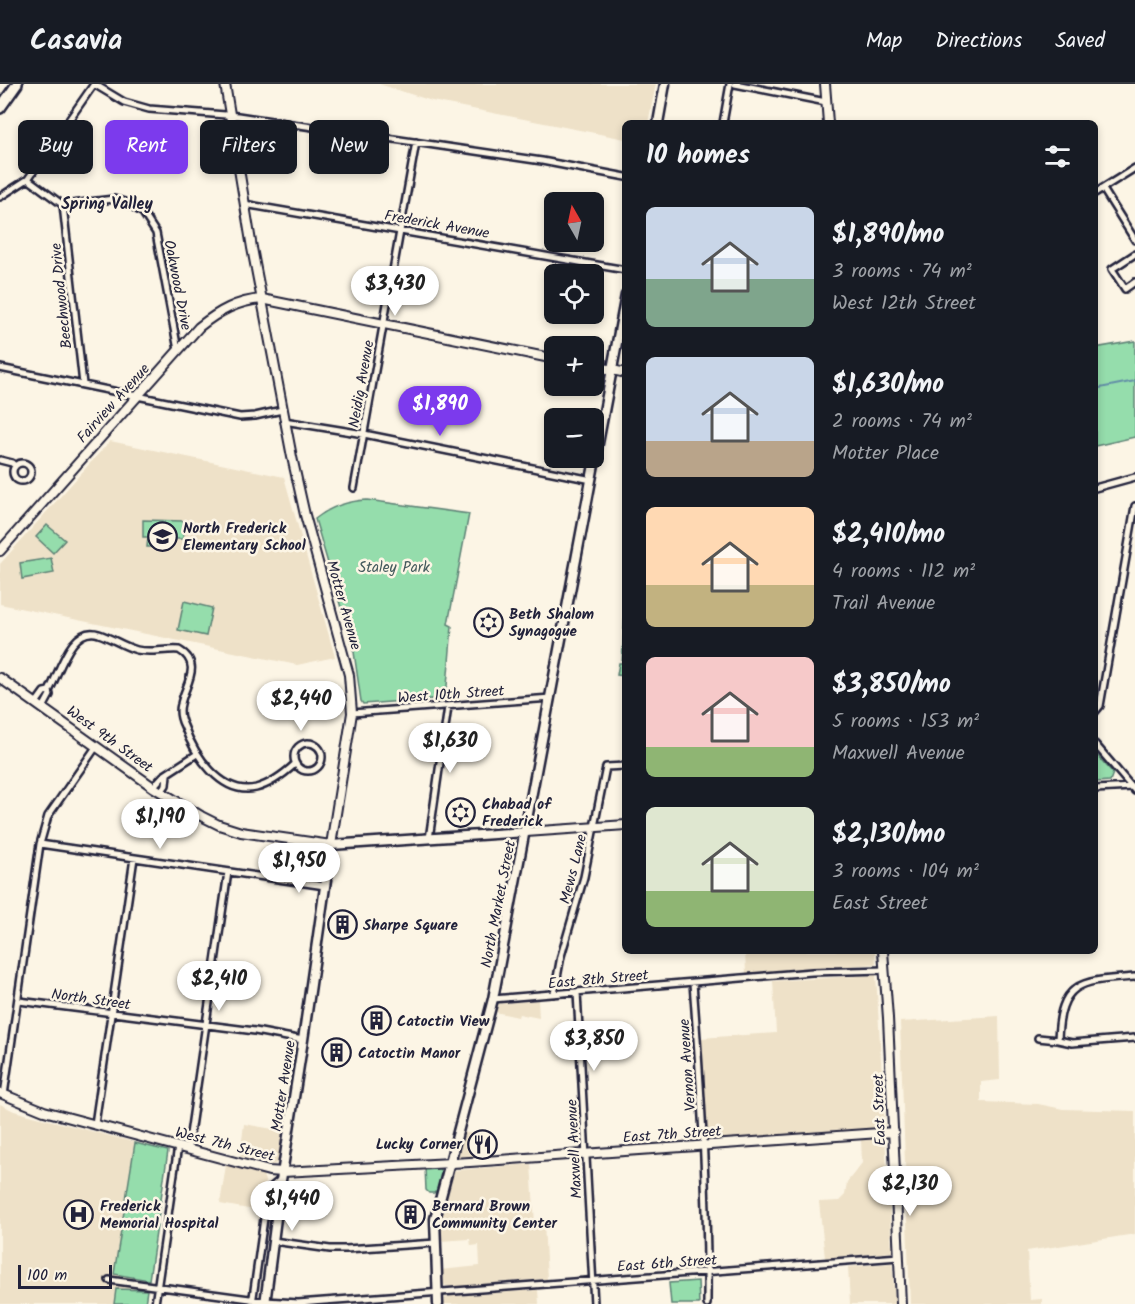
<!DOCTYPE html>
<html lang="en">
<head>
<meta charset="utf-8">
<style>
	:root { --surface:#171b24; --page:#242831; --text:#f1f3f6; --muted:#9ea1a6; --line:#363941; --accent:#7c3aed }
	body { margin:0; font-family:Kalam,sans-serif; background:var(--page); color:var(--text); height:100vh; display:flex; flex-direction:column; font-size:22px; white-space:nowrap }
	* { box-sizing:border-box; margin:0 }
	p { font-size:20px; color:var(--muted) }
	.icon { flex:none; width:33px; height:33px; fill:none; stroke:currentColor; stroke-width:2; stroke-linecap:round; stroke-linejoin:round }
	.map { position:relative; flex:1; overflow:hidden }
	.sheet { position:absolute; left:622px; top:36px; width:476px; height:834px; display:flex; flex-direction:column; background:var(--surface); border-radius:9px; box-shadow:0 3px 9px #0003 }
	.sheet>* { flex:none }
	.hud { position:absolute; left:18px; top:36px; width:514px; height:54px; display:flex; gap:12px }
	.needle { width:39px; rotate:351deg }
	.fabs { position:absolute; left:544px; top:108px; display:grid; gap:12px }
	.fabs a { display:grid; place-items:center; width:60px; height:60px; border-radius:9px; background:var(--surface); box-shadow:0 3px 9px #0003; font-size:30px }
	.scale { position:absolute; left:18px; bottom:15px; width:94px; box-sizing:border-box; padding-left:6px; border:3px solid #22223b; border-top:0; font-size:16px; line-height:21px; white-space:nowrap; color:#22223b; -webkit-text-stroke:4px #fcf5e5; paint-order:stroke }
	.price { position:absolute; translate:-50% -51px; padding:0 14px; border-radius:21px; background:#fff; color:#222; font-size:20px; line-height:39px; filter:drop-shadow(0 2px 3px #0008) }
	.price::after { content:''; position:absolute; left:50%; top:36px; width:18px; height:14px; margin-left:-9px; background:inherit; clip-path:polygon(0 0,100% 0,50% 100%) }
	.price.current { background:var(--accent); color:#fff }
	ul { padding:0; list-style:none }
	li { display:flex; align-items:center; gap:18px; height:150px; padding:0 24px }
	li span { display:grid; place-items:center; flex:none; width:168px; height:120px; border-radius:9px; color:#555 }
	li>.icon { margin-inline-start:auto }
	span .icon { width:72px; height:72px; fill:#fffc; stroke-width:1 }
	li b { font-size:26px }
	h2 { display:flex; justify-content:space-between; align-items:center; height:72px; padding:0 24px; font-size:26px }
	.chip { padding:0 21px; border-radius:9px; background:var(--surface); box-shadow:0 3px 9px #0003; font-size:21px; line-height:54px }
	.chip.current { background:var(--accent); color:#fff }
	header { display:flex; align-items:center; gap:36px; box-sizing:border-box; height:84px; padding:0 30px; background:var(--surface); border-bottom:2px solid var(--line) }
	header strong { font-size:28px }
	nav { display:flex; gap:33px; margin-inline-start:auto; font-size:21px }
	.map>svg:first-child { display:block }
</style>
</head>
<body>
<header>
<strong>Casavia</strong>
<nav><a>Map</a><a>Directions</a><a>Saved</a></nav>
</header>
<div class="map">
<svg width="1135" height="1220" viewBox="0 0 1135 1220">
	<rect width="100%" height="100%" fill="#fcf5e5"/>
	<filter id="ink" filterUnits="userSpaceOnUse"><feTurbulence type="fractalNoise" baseFrequency=".0167" numOctaves="2"/><feDisplacementMap in="SourceGraphic" scale="12" xChannelSelector="R" yChannelSelector="G"/><feConvolveMatrix kernelMatrix="1 2 1 2 8 2 1 2 1" color-interpolation-filters="sRGB"/></filter>
	<g filter="url(#ink)">
		<path fill="#eee1c8" d="M379,0H656L648,39H626L625,55L432,17Z
			M110,357L284,393L335,573L297,581L0,520V480Z
			M745,867H875L876,880L746,890Z
			M876,891L885,1045L706,1056L700,954L776,949L773,897Z
			M538,916L539,934L519,930L518,933L495,928L497,920Z
			M999,932L1000,996L981,998V1018L1038,1020L1063,1025L1135,1027V1150L1027,1167L1030,1216L1042,1215V1220H910L900,938Z
			M0,1020L14,1027L168,1067L145,1220H0Z
			M244,1040L284,1047L280,1075L276,1080L271,1081L240,1072Z
			M462,1048L493,1053L494,1073L458,1077L455,1072Z
			M885,1053L892,1168L825,1174L819,1118L839,1117L845,1111L847,1098L862,1079L861,1055Z
			M531,1080L535,1140L544,1139L547,1195L451,1203L443,1201L440,1195V1186L480,1182L479,1161L471,1162L470,1155L440,1157L441,1127L452,1089L457,1086Z
			M226,1081L263,1091L265,1097L260,1127L220,1120Z
			M892,1179L895,1220H850L848,1183Z
			M538,1206L539,1220H444L445,1214L451,1212Z"/>
		<path fill="#95ddac" stroke="#5c8074" stroke-width="1.5" d="M1135,257V353L1095,362V264Z
			M367,416L469,430L448,540L452,542L446,614L363,620L361,617L354,568L315,435C331,422 347,417 367,416Z
			M143,436L184,437L183,455H167L166,463H147L148,453H143Z
			M47,441L65,456L53,469L36,453Z
			M51,474L54,489L22,495L20,479Z
			M184,517L212,524L206,552L178,546Z
			M625,529V592L617,591L619,579H622Z
			M1095,669L1113,689L1110,697L1095,698Z
			M135,1059L168,1067L149,1196L114,1190Z
			M438,1082L443,1091L437,1106L434,1109H429L426,1106L425,1083Z
			M698,1197L699,1220H671L669,1199Z
			M116,1205L147,1206L145,1220H114Z"/>
		<g fill="none" stroke-linecap="round" stroke-linejoin="round">
			<path stroke="#638fa7" stroke-width="2" d="M1095,305L1135,297"/>
			<defs>
				<path id="street" d="M94,0L124,18L149,25L238,32L542,77L626,93
					M735,0L826,18
					M723,39L730,0
					M28,95L63,121L114,115L125,118L143,129L156,149L178,266
					M1103,105L1135,156
					M1095,109L1135,84
					M0,113L28,95L94,0
					M244,120L626,186
					M63,121L83,300
					M1135,170L1112,185L1125,205L1135,198
					M0,284L240,333L255,332L282,326
					M284,337L364,350L592,396
					M0,376L12,379L15,382
					M13 388a9 9 0 1 1 18 0a9 9 0 1 1-18 0Z
					M354,404L416,58
					M1095,404L1135,393
					M49,607C59,590 71,540 99,550C112,554 124,563 137,566C150,569 165,565 179,566C204,580 184,602 181,620C179,627 181,636 184,642C194,670 221,712 256,704C271,700 284,690 295,680
					M36,619L44,608L49,607L50,611L43,624
					M1095,628L1100,622L1135,422
					M352,629L551,614
					M294 673a14 14 0 1 1 28 0a14 14 0 1 1-28 0Z
					M1095,660L1135,707
					M153,703L163,692L197,670
					M1095,705L1133,703
					M161,708L166,701L167,691
					M429,755L448,623
					M40,760L325,802
					M1135,893C1083,897 1060,895 1058,956L1072,959L1135,954
					M693,899C701,1006 708,1113 707,1220
					M577,908L594,1220
					M554,910L561,872L584,793L606,683L626,682
					M493,915L812,888L885,886
					M19,917L255,947L303,956
					M1038,954L1058,956
					M4,1011L40,760L48,732L96,663
					M95,1040L134,774
					M188,1064L228,788
					M273,1157L330,1165H346L436,1159
					M109,1196L265,1217L298,1219L899,1173
					M155,1220L178,1062
					M252,1220L268,1106L281,1095"/>
				<path id="secondary" d="M825,0L828,39
					M594,282L626,289
					M0,467L199,243C219,227 237,217 262,215L555,275
					M0,594L153,703L201,732L219,741L241,748L331,761L352,629L349,591L305,431L292,373L252,164L225,0
					M526,748L626,741
					M883,867L888,934L901,1220
					M0,1009L44,1027L269,1087L283,1088L470,1078L894,1048"/>
				<path id="primary" d="M658,39L665,0
					M265,1220L280,1103L303,956L331,761L526,748
					M438,1220L435,1135L493,915L626,211"/>
				<path id="highway" d="M0,24L17,0"/>
			</defs>
			<use href="#street" stroke="#22223b" stroke-width="10"/>
			<use href="#secondary" stroke="#22223b" stroke-width="12"/>
			<use href="#primary" stroke="#22223b" stroke-width="13"/>
			<use href="#highway" stroke="#22223b" stroke-width="14"/>
			<use href="#street" stroke="#fcf5e5" stroke-width="5"/>
			<use href="#secondary" stroke="#fcf5e5" stroke-width="8"/>
			<use href="#primary" stroke="#fcf5e5" stroke-width="8"/>
			<use href="#highway" stroke="#fcf5e5" stroke-width="9"/>
		</g>
	</g>
	<defs>
		<symbol id="school-ring" viewBox="-11 -11 22 22"><circle r="9.5" fill="#fcf5e5" stroke="#22223b" stroke-width="1.5"/><path d="M0-5L7-2L0 1L-7-2ZM-4 1L0 2.5L4 1V4Q0 6-4 4Z" fill="#22223b"/></symbol>
		<symbol id="synagogue-ring" viewBox="-11 -11 22 22"><circle r="9.5" fill="#fcf5e5" stroke="#22223b" stroke-width="1.5"/><path d="M0-6.5L5.6 3.2H-5.6ZM0 6.5L5.6-3.2H-5.6Z" fill="#22223b"/></symbol>
		<symbol id="building-ring" viewBox="-11 -11 22 22"><circle r="9.5" fill="#fcf5e5" stroke="#22223b" stroke-width="1.5"/><path d="M-4-6H4V6H1V3H-1V6H-4ZM-2.5-4.3h1.7v1.8h-1.7ZM.8-4.3h1.7v1.8H.8ZM-2.5-1h1.7V.8h-1.7ZM.8-1h1.7V.8H.8Z" fill="#22223b"/></symbol>
		<symbol id="restaurant-ring" viewBox="-11 -11 22 22"><circle r="9.5" fill="#fcf5e5" stroke="#22223b" stroke-width="1.5"/><path d="M-5-6h1v4h1v-4h1v4h1v-4h1v5L-1.5 .5V6h-2V.5L-5-1ZM5-6V6H3V1.5H1.5Q1.5-4 5-6Z" fill="#22223b"/></symbol>
		<symbol id="hospital-ring" viewBox="-11 -11 22 22"><circle r="9.5" fill="#fcf5e5" stroke="#22223b" stroke-width="1.5"/><path d="M-5-5h3v3.5h4V-5h3V5h-3V1.5h-4V5h-3Z" fill="#22223b"/></symbol>
	</defs>
	<g fill-rule="evenodd">
		<use href="#school-ring" x="146" y="436" width="33" height="33"/>
		<use href="#synagogue-ring" x="472" y="522" width="33" height="33"/>
		<use href="#synagogue-ring" x="444" y="712" width="33" height="33"/>
		<use href="#building-ring" x="326" y="824" width="33" height="33"/>
		<use href="#building-ring" x="360" y="920" width="33" height="33"/>
		<use href="#building-ring" x="320" y="952" width="33" height="33"/>
		<use href="#restaurant-ring" x="466" y="1044" width="33" height="33"/>
		<use href="#hospital-ring" x="62" y="1114" width="33" height="33"/>
		<use href="#building-ring" x="394" y="1114" width="33" height="33"/>
	</g>
	<g text-anchor="middle" stroke-width="5" stroke-linejoin="round" paint-order="stroke">
		<g font-size="15" fill="#22223b" stroke="#fcf5e5">
			<text transform="translate(437 140) rotate(10)" y="5">Frederick Avenue</text>
			<text transform="translate(178 201) rotate(79)" y="5">Oakwood Drive</text>
			<text transform="translate(61 212) rotate(-96)" y="5">Beechwood Drive</text>
			<text transform="translate(361 300) rotate(-80)" y="5">Neidig Avenue</text>
			<text transform="translate(113 319) rotate(-48)" y="5">Fairview Avenue</text>
			<text transform="translate(344 521) rotate(74)" y="5">Motter Avenue</text>
			<text transform="translate(451 610) rotate(-4)" y="5">West 10th Street</text>
			<text transform="translate(110 655) rotate(36)" y="5">West 9th Street</text>
			<text transform="translate(573 785) rotate(-76)" y="5">Mews Lane</text>
			<text transform="translate(498 820) rotate(-79)" y="5">North Market Street</text>
			<text transform="translate(598 895) rotate(-5)" y="5">East 8th Street</text>
			<text transform="translate(91 915) rotate(8)" y="5">North Street</text>
			<text transform="translate(687 981) rotate(-94)" y="5">Vernon Avenue</text>
			<text transform="translate(283 1002) rotate(-81)" y="5">Motter Avenue</text>
			<text transform="translate(879 1026) rotate(-92)" y="5">East Street</text>
			<text transform="translate(672 1050) rotate(-4)" y="5">East 7th Street</text>
			<text transform="translate(225 1060) rotate(14)" y="5">West 7th Street</text>
			<text transform="translate(574 1065) rotate(-93)" y="5">Maxwell Avenue</text>
			<text transform="translate(667 1179) rotate(-4)" y="5">East 6th Street</text>
		</g>
		<g font-size="15" font-weight="bold" fill="#22223b" stroke="#fcf5e5" text-anchor="start">
			<text x="183" y="449">North Frederick<tspan x="183" dy="17">Elementary School</tspan></text>
			<text x="509" y="535">Beth Shalom<tspan x="509" dy="17">Synagogue</tspan></text>
			<text x="482" y="725">Chabad of<tspan x="482" dy="17">Frederick</tspan></text>
			<text x="363" y="846">Sharpe Square</text>
			<text x="397" y="942">Catoctin View</text>
			<text x="358" y="974">Catoctin Manor</text>
			<text x="462" y="1065" text-anchor="end">Lucky Corner</text>
			<text x="100" y="1127">Frederick<tspan x="100" dy="17">Memorial Hospital</tspan></text>
			<text x="432" y="1127">Bernard Brown<tspan x="432" dy="17">Community Center</tspan></text>
		</g>
		<g font-size="15" fill="#445a5d" stroke="#fcf5e5">
			<text x="394" y="488">Staley Park</text>
		</g>
		<g font-size="16" font-weight="bold" fill="#22223b" stroke="#fcf5e5">
			<text x="107" y="125">Spring Valley</text>
		</g>
	</g>
</svg>
<div class="fabs">
<a><svg class="needle" viewBox="-14 -14 28 28"><path d="M0-13l5 13h-10z" fill="#e53935"/><path d="M0 13l5-13h-10z" fill="#9ea1a6"/></svg></a>
<a><svg class="icon" aria-label="locate" viewBox="0 0 24 24"><circle cx="12" cy="12" r="6"/><path d="M12 2v4M12 18v4M2 12h4M18 12h4"/></svg></a>
<a>+</a>
<a>−</a>
</div>
<div class="scale">100 m</div>
<b class="price" style="left:395px;top:233px">$3,430</b>
<b class="price current" style="left:440px;top:353px">$1,890</b>
<b class="price" style="left:301px;top:648px">$2,440</b>
<b class="price" style="left:450px;top:690px">$1,630</b>
<b class="price" style="left:160px;top:766px">$1,190</b>
<b class="price" style="left:299px;top:810px">$1,950</b>
<b class="price" style="left:219px;top:928px">$2,410</b>
<b class="price" style="left:594px;top:988px">$3,850</b>
<b class="price" style="left:910px;top:1133px">$2,130</b>
<b class="price" style="left:292px;top:1148px">$1,440</b>
<div class="hud">
<a class="chip">Buy</a>
<a class="chip current">Rent</a>
<a class="chip">Filters</a>
<a class="chip">New</a>
</div>
<section class="sheet">
<h2>10 homes<svg class="icon" aria-label="filters" viewBox="0 0 24 24"><path d="M4 7h16M4 17h16"/><circle cx="9" cy="7" r="2"/><circle cx="15" cy="17" r="2"/></svg></h2>
<ul>
<li><span style="background:linear-gradient(#c9d6e8 60%,#7fa58c 0)"><svg class="icon" aria-label="home" viewBox="0 0 24 24"><path d="M3 11l9-7 9 7M6 9v11h12V9"/></svg></span><div><b>$1,890/mo</b><p>3 rooms · 74 m²</p><p>West 12th Street</p></div></li>
<li><span style="background:linear-gradient(#c9d6e8 70%,#b9a48a 0)"><svg class="icon" aria-label="home" viewBox="0 0 24 24"><path d="M3 11l9-7 9 7M6 9v11h12V9"/></svg></span><div><b>$1,630/mo</b><p>2 rooms · 74 m²</p><p>Motter Place</p></div></li>
<li><span style="background:linear-gradient(#ffd9b3 65%,#c2b280 0)"><svg class="icon" aria-label="home" viewBox="0 0 24 24"><path d="M3 11l9-7 9 7M6 9v11h12V9"/></svg></span><div><b>$2,410/mo</b><p>4 rooms · 112 m²</p><p>Trail Avenue</p></div></li>
<li><span style="background:linear-gradient(#f6c9c9 75%,#8fb573 0)"><svg class="icon" aria-label="home" viewBox="0 0 24 24"><path d="M3 11l9-7 9 7M6 9v11h12V9"/></svg></span><div><b>$3,850/mo</b><p>5 rooms · 153 m²</p><p>Maxwell Avenue</p></div></li>
<li><span style="background:linear-gradient(#dfe7d0 70%,#8fb573 0)"><svg class="icon" aria-label="home" viewBox="0 0 24 24"><path d="M3 11l9-7 9 7M6 9v11h12V9"/></svg></span><div><b>$2,130/mo</b><p>3 rooms · 104 m²</p><p>East Street</p></div></li>
</ul>
</section>
</div>
</body>
</html>
